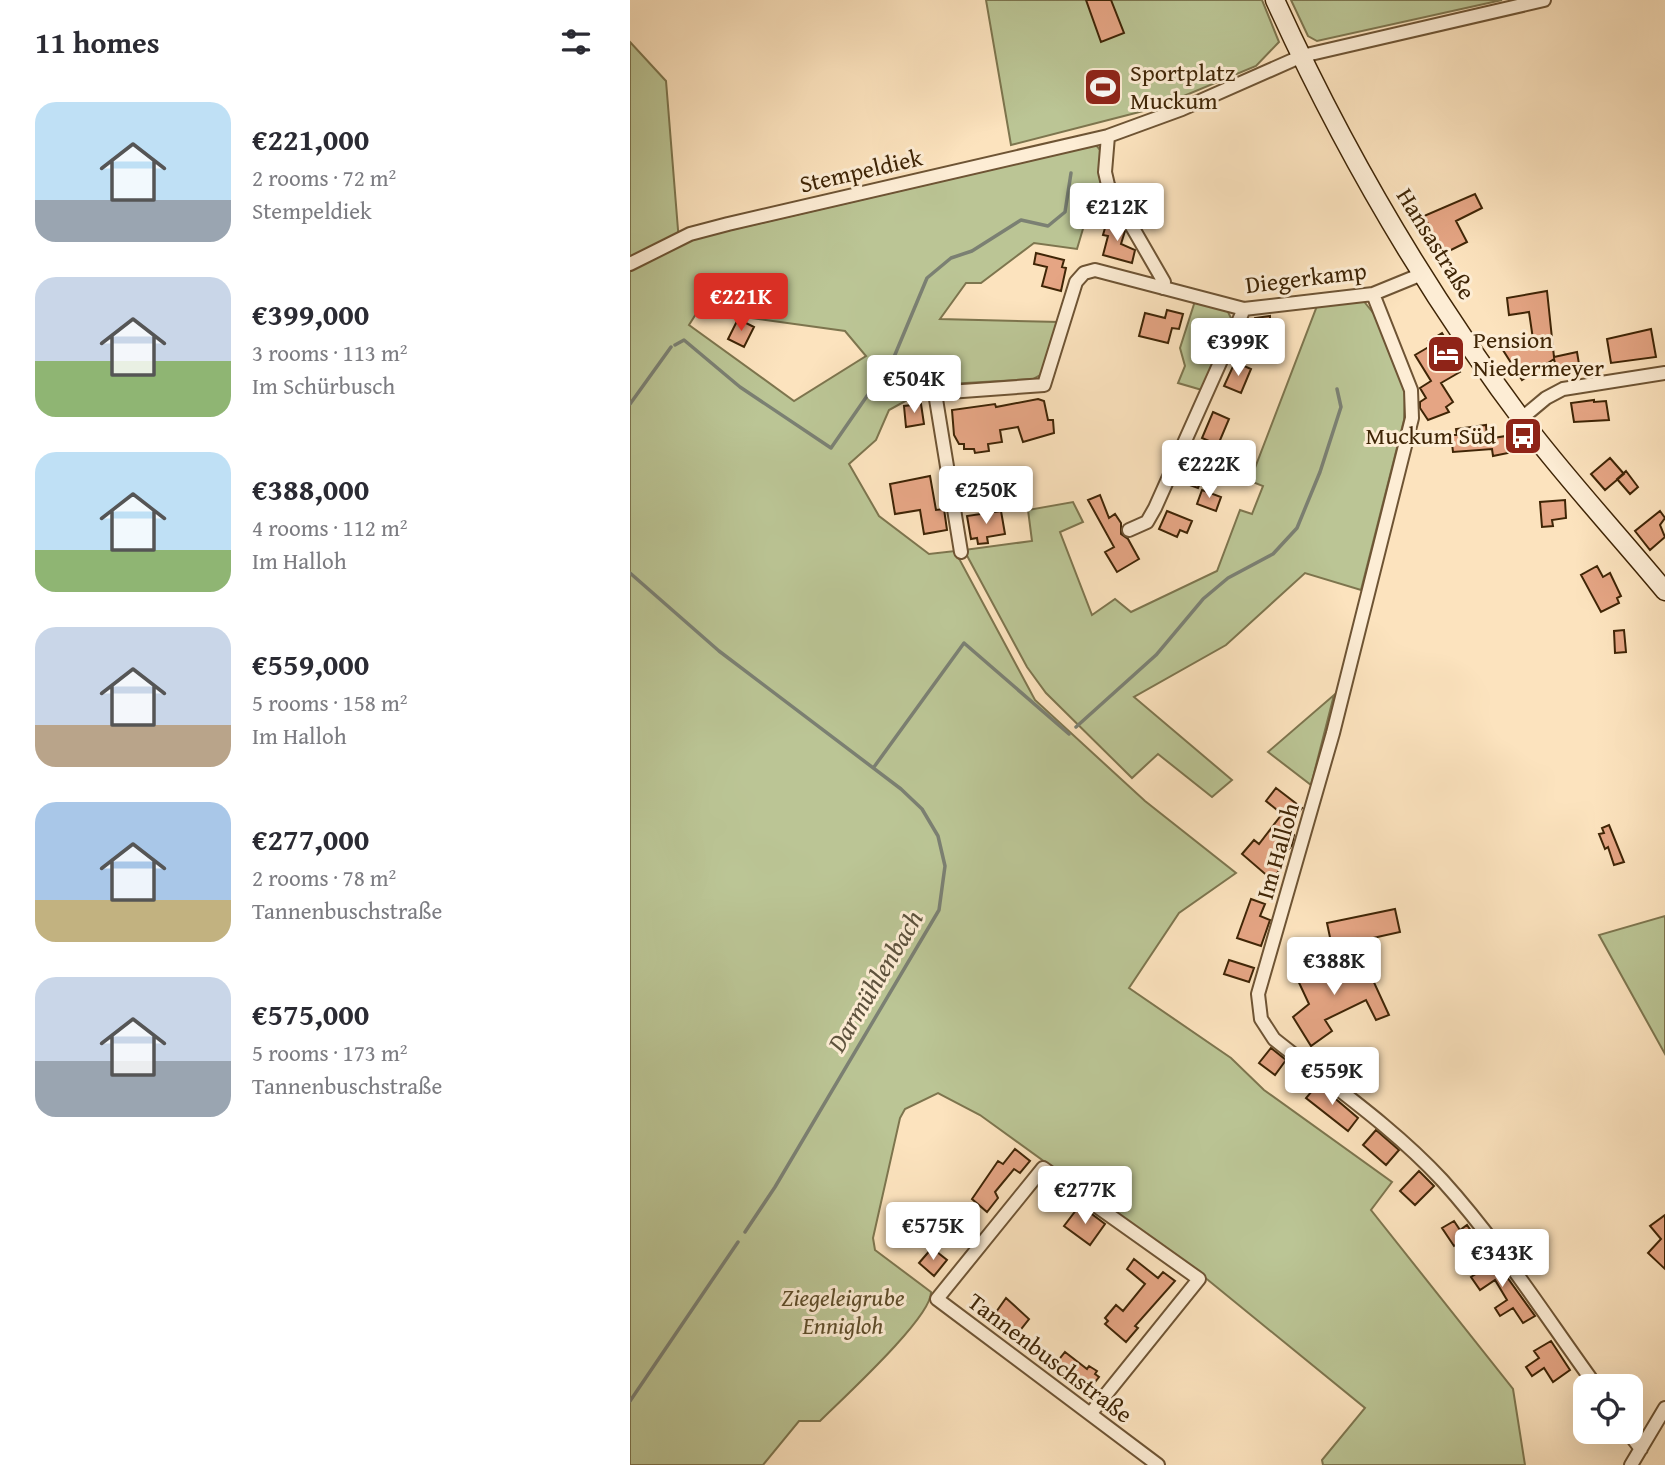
<!DOCTYPE html>
<html lang="en">
<head>
<meta charset="utf-8">
<style>
	:root { --surface:#fff; --page:#f2f2f3; --text:#2b2b33; --muted:#7c7c81; --accent:#d93025 }
	body { margin:0; font-family:"Gentium Book Plus",serif; background:var(--page); color:var(--text); height:100vh; display:flex; flex-direction:column; font-size:26px; white-space:nowrap }
	* { box-sizing:border-box; margin:0 }
	p { font-size:23px; color:var(--muted) }
	.icon { flex:none; width:38px; height:38px; fill:none; stroke:currentColor; stroke-width:2; stroke-linecap:round; stroke-linejoin:round }
	.map { position:relative; flex:1; overflow:hidden }
	.panel { display:flex; flex-direction:column; background:var(--surface); width:630px }
	.panel>* { flex:none }
	.fabs { position:absolute; left:943px; top:1374px; display:grid; gap:14px }
	.fabs a { display:grid; place-items:center; width:70px; height:70px; border-radius:14px; background:var(--surface); box-shadow:0 7px 28px #0002; font-size:35px }
	.price { position:absolute; translate:-50% -60px; padding:0 16px; border-radius:7px; background:#fff; color:#222; font-size:23px; line-height:46px; filter:drop-shadow(0 2px 4px #0008) }
	.price::after { content:''; position:absolute; left:50%; top:42px; width:21px; height:16px; margin-left:-10px; background:inherit; clip-path:polygon(0 0,100% 0,50% 100%) }
	.price.active { background:var(--accent); color:#fff }
	ul { padding:0; list-style:none }
	li { display:flex; align-items:center; gap:21px; height:175px; padding:0 35px }
	li span { display:grid; place-items:center; flex:none; width:196px; height:140px; border-radius:21px; color:#555 }
	li>.icon { margin-inline-start:auto }
	span .icon { width:84px; height:84px; fill:#fffc; stroke-width:1 }
	li b { font-size:30px }
	h2 { display:flex; justify-content:space-between; align-items:center; height:84px; padding:0 35px; font-size:30px }
	main { display:flex; flex:1; min-height:0 }
	.map>svg:first-child { display:block }
</style>
</head>
<body>
<main>
<section class="panel">
<h2>11 homes<svg class="icon" aria-label="filters" viewBox="0 0 24 24"><path d="M4 7h16M4 17h16"/><circle cx="9" cy="7" r="2"/><circle cx="15" cy="17" r="2"/></svg></h2>
<ul>
<li><span style="background:linear-gradient(#bfe0f5 70%,#9aa5b1 0)"><svg class="icon" aria-label="home" viewBox="0 0 24 24"><path d="M3 11l9-7 9 7M6 9v11h12V9"/></svg></span><div><b>€221,000</b><p>2 rooms · 72 m²</p><p>Stempeldiek</p></div></li>
<li><span style="background:linear-gradient(#c9d6e8 60%,#8fb573 0)"><svg class="icon" aria-label="home" viewBox="0 0 24 24"><path d="M3 11l9-7 9 7M6 9v11h12V9"/></svg></span><div><b>€399,000</b><p>3 rooms · 113 m²</p><p>Im Schürbusch</p></div></li>
<li><span style="background:linear-gradient(#bfe0f5 70%,#8fb573 0)"><svg class="icon" aria-label="home" viewBox="0 0 24 24"><path d="M3 11l9-7 9 7M6 9v11h12V9"/></svg></span><div><b>€388,000</b><p>4 rooms · 112 m²</p><p>Im Halloh</p></div></li>
<li><span style="background:linear-gradient(#c9d6e8 70%,#b9a48a 0)"><svg class="icon" aria-label="home" viewBox="0 0 24 24"><path d="M3 11l9-7 9 7M6 9v11h12V9"/></svg></span><div><b>€559,000</b><p>5 rooms · 158 m²</p><p>Im Halloh</p></div></li>
<li><span style="background:linear-gradient(#a9c7e8 70%,#c2b280 0)"><svg class="icon" aria-label="home" viewBox="0 0 24 24"><path d="M3 11l9-7 9 7M6 9v11h12V9"/></svg></span><div><b>€277,000</b><p>2 rooms · 78 m²</p><p>Tannenbuschstraße</p></div></li>
<li><span style="background:linear-gradient(#c9d6e8 60%,#9aa5b1 0)"><svg class="icon" aria-label="home" viewBox="0 0 24 24"><path d="M3 11l9-7 9 7M6 9v11h12V9"/></svg></span><div><b>€575,000</b><p>5 rooms · 173 m²</p><p>Tannenbuschstraße</p></div></li>
</ul>
</section>
<div class="map">
<svg width="1035" height="1465" viewBox="0 0 1035 1465">
	<rect width="100%" height="100%" fill="#fce3be"/>
	<filter id="stains"><feTurbulence type="fractalNoise" baseFrequency=".00286" numOctaves="4"/><feColorMatrix values="0 0 0 0 .2 0 0 0 0 .09 0 0 0 0 .02 0 0 0 .5 -.17"/></filter>
	<radialGradient id="worn" r=".72"><stop offset=".6" stop-color="#630" stop-opacity="0"/><stop offset="1" stop-color="#630" stop-opacity=".3"/></radialGradient>
	<path fill="#bbc595" stroke="#7d754e" stroke-width="2" fill-rule="evenodd" d="M356,0H632L649,42L626,66L525,108L381,145Z
		M661,0H872L687,41L678,36Z
		M0,42L36,81L49,242L466,145L471,151L474,185H466L447,249L404,243L351,283H336L310,319L429,322L412,374L403,379L301,385L300,393L288,394L259,410L246,440L219,464L249,516L299,554L325,551L405,700L515,801L606,873L549,913L499,988L601,1058L634,1090L762,1182L741,1210L883,1389L895,1465H693L692,1460L735,1408L578,1280L350,1115L308,1093L275,1109L270,1118L243,1238L245,1250L301,1292C302,1317 213,1398 190,1421H169L133,1465H0ZM76,298L106,316L215,331L236,356L164,401L59,325Z
		M732,299L744,314L770,369L775,390L774,420L731,590L675,573L596,645L504,697L602,780L582,797L528,754L502,778L416,693L397,667L334,550L402,541L398,510L443,502L453,522L430,532L462,615L485,599L501,612L587,571L610,510L622,514L633,486L620,481L687,306Z
		M565,301L597,310L602,320L572,390L548,383L555,366L550,348Z
		M704,695L681,785L638,752Z
		M1035,916V1054L969,935Z"/>
	<g fill="none" stroke-linecap="round" stroke-linejoin="round">
		<path stroke="#7b8073" stroke-width="3.5" d="M45,345L54,340L110,387L201,448L264,357L297,278L321,258L342,251L391,220L418,226L435,212L441,173
			M0,404L41,347
			M0,573L89,651L271,789L292,809L308,836L315,866L309,910L145,1187L115,1232
			M446,727L526,655L573,599L598,578L643,554L667,528L690,472L711,407L707,389
			M244,767L334,643L439,734
			M0,1401L108,1242"/>
	</g>
	<path fill="#e5a584" stroke="#3f2506" stroke-width="2" d="M456,0H481L494,33L471,42Z
		M845,194L852,208L826,221L837,242L809,256L797,232L801,230L794,216Z
		M477,221L491,225L495,231L491,244L505,250L502,263L473,255L478,236L473,235Z
		M406,253L434,260L432,267L436,268L431,291L412,286L417,267L404,264Z
		M917,291L924,357L947,352L950,370L928,375L924,359L892,380L871,347L881,340L887,349L903,339L899,312L879,315L877,298Z
		M537,310L553,314L549,329L542,328L538,343L509,336L515,313L535,318Z
		M640,316V322L646,321L649,345H620L619,329L626,328L625,318Z
		M108,319L124,327L114,347L98,339Z
		M1021,329L1026,357L981,363L977,339Z
		M812,333L830,362L826,365L830,372L811,383L823,402L816,407L819,412L798,420L790,408V402L796,398L790,388L801,381L785,355L802,345L799,341Z
		M605,362L621,369L611,393L594,386Z
		M408,399L414,401L418,420H423L424,433L393,442L388,427L370,430L372,442L358,444L359,451L345,453L344,449H334V444H329L324,435L322,410L365,404L366,407Z
		M964,400V402L976,401L979,420L944,422L941,403Z
		M291,404L294,424L276,427L274,406Z
		M583,412L599,419L588,445L572,438Z
		M856,425L857,439L876,436L878,453L863,456L862,449L823,452L821,435H827L826,429Z
		M980,458L994,474L975,490L961,474Z
		M561,460L577,466L568,488L551,482Z
		M996,471L1008,487L1000,494L987,479Z
		M300,476L306,510L314,509L317,530L294,534L290,510L265,514L260,484Z
		M572,490L591,497L586,511L567,504Z
		M470,495L479,518L485,514L491,523V534L498,539L509,559L487,572L475,552L484,547L458,500Z
		M935,500L936,518L922,520L923,526L912,527L910,502Z
		M371,511L375,534L357,537L358,543L348,544L347,538L341,539L337,516Z
		M537,511L562,521L557,533L550,530L547,537L529,529Z
		M1030,511L1035,518L1030,525L1035,537L1020,550L1005,531Z
		M967,566L973,577L980,573L991,596L987,598L989,603L971,612L951,575Z
		M994,630L996,652L985,653L984,631Z
		M646,788L672,808L656,829L664,835L662,845L649,862L654,866L641,879L612,854L624,840L629,844L652,814L636,801Z
		M979,825L994,862L984,865L978,847L975,849L969,834L974,833L972,828Z
		M621,899L635,904L630,916L640,920L631,946L607,938Z
		M765,909L770,932L702,947L697,923Z
		M696,958L706,980L736,965L759,1015L746,1020L736,1000L695,1020L702,1031L681,1046L663,1017L679,1004L664,972Z
		M599,960L624,968L619,982L594,974Z
		M641,1048L656,1060L645,1075L629,1063Z
		M688,1084L728,1118L718,1131L676,1098Z
		M746,1130L769,1150L756,1165L733,1145Z
		M385,1149L400,1161L390,1173L384,1169L365,1192L368,1198L357,1212L342,1199L368,1161L373,1164Z
		M789,1171L804,1186L785,1205L770,1191Z
		M324,1208L345,1225L333,1240L312,1224Z
		M447,1209L456,1216L459,1212L475,1224L460,1245L434,1226Z
		M1035,1215V1269L1018,1253L1031,1239L1020,1226Z
		M824,1221L830,1230L837,1225L843,1234L824,1246L812,1228Z
		M302,1248L317,1260L304,1276L289,1263Z
		M859,1252L905,1316L893,1323L883,1308L870,1316L865,1308L877,1300L865,1280L850,1290L841,1277L857,1267L850,1257Z
		M504,1259L528,1278L533,1272L545,1281L505,1326L508,1328L496,1342L475,1324L478,1321L475,1318L486,1305L493,1311L515,1284L497,1269Z
		M376,1298L399,1319L388,1333L364,1315Z
		M921,1341L940,1370L923,1382L914,1368L902,1376L896,1367L909,1358L904,1351Z
		M435,1352L457,1369L459,1366L467,1371L465,1374L469,1377L458,1391L427,1362Z"/>
	<g fill="none" stroke-linecap="round" stroke-linejoin="round">
		<defs>
			<path id="minor" d="M478,136L475,172L478,185L534,282L533,288
				M0,264L60,234L98,224L478,136L552,109L672,56L914,0
				M743,294L781,390L782,418L703,733L628,994L631,1019L644,1039C700,1084 763,1127 812,1180C869,1243 916,1317 966,1386
				M892,418L916,398L933,389L1035,373
				M499,530L517,522L525,508L614,309
				M331,552L305,393L414,385L446,282L454,273L465,270L614,309L743,294L792,274
				M461,1413L569,1279L413,1168L307,1299L528,1465
				M998,1432L1011,1449
				M1001,1465L1035,1408"/>
			<path id="secondary" d="M645,0C714,152 801,300 902,433C944,487 991,538 1035,591"/>
		</defs>
		<use href="#minor" stroke="#6e5434" stroke-width="16"/>
		<use href="#secondary" stroke="#3f2506" stroke-width="21"/>
		<use href="#minor" stroke="#fdedd5" stroke-width="12"/>
		<use href="#secondary" stroke="#fdedd5" stroke-width="18"/>
	</g>
	<defs>
		<symbol id="stadium-square" viewBox="-11 -11 22 22"><rect x="-9" y="-9" width="18" height="18" rx="4" fill="#8f2418" stroke="#fdedd5"/><path d="M0-5a6.5 5 0 1 0 0 10a6.5 5 0 1 0 0-10ZM-3.5-1.8h7v3.6h-7Z" fill="#fff"/></symbol>
		<symbol id="hotel-square" viewBox="-11 -11 22 22"><rect x="-9" y="-9" width="18" height="18" rx="4" fill="#8f2418" stroke="#fdedd5"/><path d="M-6-4.5h1.5V1H6V5H4.5V3h-9V5H-6ZM-4 0a1.8 1.8 0 1 1 3.6 0ZM.5 0V-2.5h3Q6-2.5 6 0Z" fill="#fff"/></symbol>
		<symbol id="bus-square" viewBox="-11 -11 22 22"><rect x="-9" y="-9" width="18" height="18" rx="4" fill="#8f2418" stroke="#fdedd5"/><path d="M-5-6H5V4H4V6H2V4H-2V6H-4V4H-5ZM-3.5-4V0h7V-4ZM-3.5 1.2v1.5H-2V1.2ZM2 1.2v1.5H3.5V1.2Z" fill="#fff"/></symbol>
	</defs>
	<g fill-rule="evenodd">
		<use href="#stadium-square" x="451" y="65" width="44" height="44"/>
		<use href="#hotel-square" x="794" y="332" width="44" height="44"/>
		<use href="#bus-square" x="871" y="414" width="44" height="44"/>
	</g>
	<g text-anchor="middle" stroke-width="6" stroke-linejoin="round" paint-order="stroke">
		<g font-size="24" fill="#3f2506" stroke="#fdedd5" text-anchor="start">
			<text x="500" y="81">Sportplatz<tspan x="500" dy="28">Muckum</tspan></text>
			<text x="843" y="348">Pension<tspan x="843" dy="28">Niedermeyer</tspan></text>
			<text x="866" y="444" text-anchor="end">Muckum Süd</text>
		</g>
		<g font-size="24" fill="#3f2506" stroke="#fdedd5">
			<text transform="translate(231 171) rotate(-13)" y="8">Stempeldiek</text>
			<text transform="translate(806 244) rotate(58)" y="8">Hansastraße</text>
			<text transform="translate(676 278) rotate(-7)" y="8">Diegerkamp</text>
			<text transform="translate(648 851) rotate(-74)" y="8">Im Halloh</text>
			<text transform="translate(420 1358) rotate(37)" y="8">Tannenbuschstraße</text>
		</g>
		<g font-size="24" font-style="italic" fill="#5e4d2a" stroke="#fdedd5">
			<text x="213" y="1306">Ziegeleigrube<tspan x="213" dy="28">Ennigloh</tspan></text>
		</g>
		<g font-size="26" font-style="italic" fill="#5d523d" stroke="#fdedd5">
			<text transform="translate(245 981) rotate(-59)" y="9">Darmühlenbach</text>
		</g>
	</g>
	<rect width="100%" height="100%" filter="url(#stains)"/>
	<rect width="100%" height="100%" fill="url(#worn)"/>
</svg>
<div class="fabs">
<a><svg class="icon" aria-label="locate" viewBox="0 0 24 24"><circle cx="12" cy="12" r="6"/><path d="M12 2v4M12 18v4M2 12h4M18 12h4"/></svg></a>
</div>
<b class="price" style="left:487px;top:243px">€212K</b>
<b class="price active" style="left:111px;top:333px">€221K</b>
<b class="price" style="left:608px;top:378px">€399K</b>
<b class="price" style="left:284px;top:415px">€504K</b>
<b class="price" style="left:579px;top:500px">€222K</b>
<b class="price" style="left:356px;top:526px">€250K</b>
<b class="price" style="left:704px;top:997px">€388K</b>
<b class="price" style="left:702px;top:1107px">€559K</b>
<b class="price" style="left:455px;top:1226px">€277K</b>
<b class="price" style="left:303px;top:1262px">€575K</b>
<b class="price" style="left:872px;top:1289px">€343K</b>
</div>
</main>
</body>
</html>
